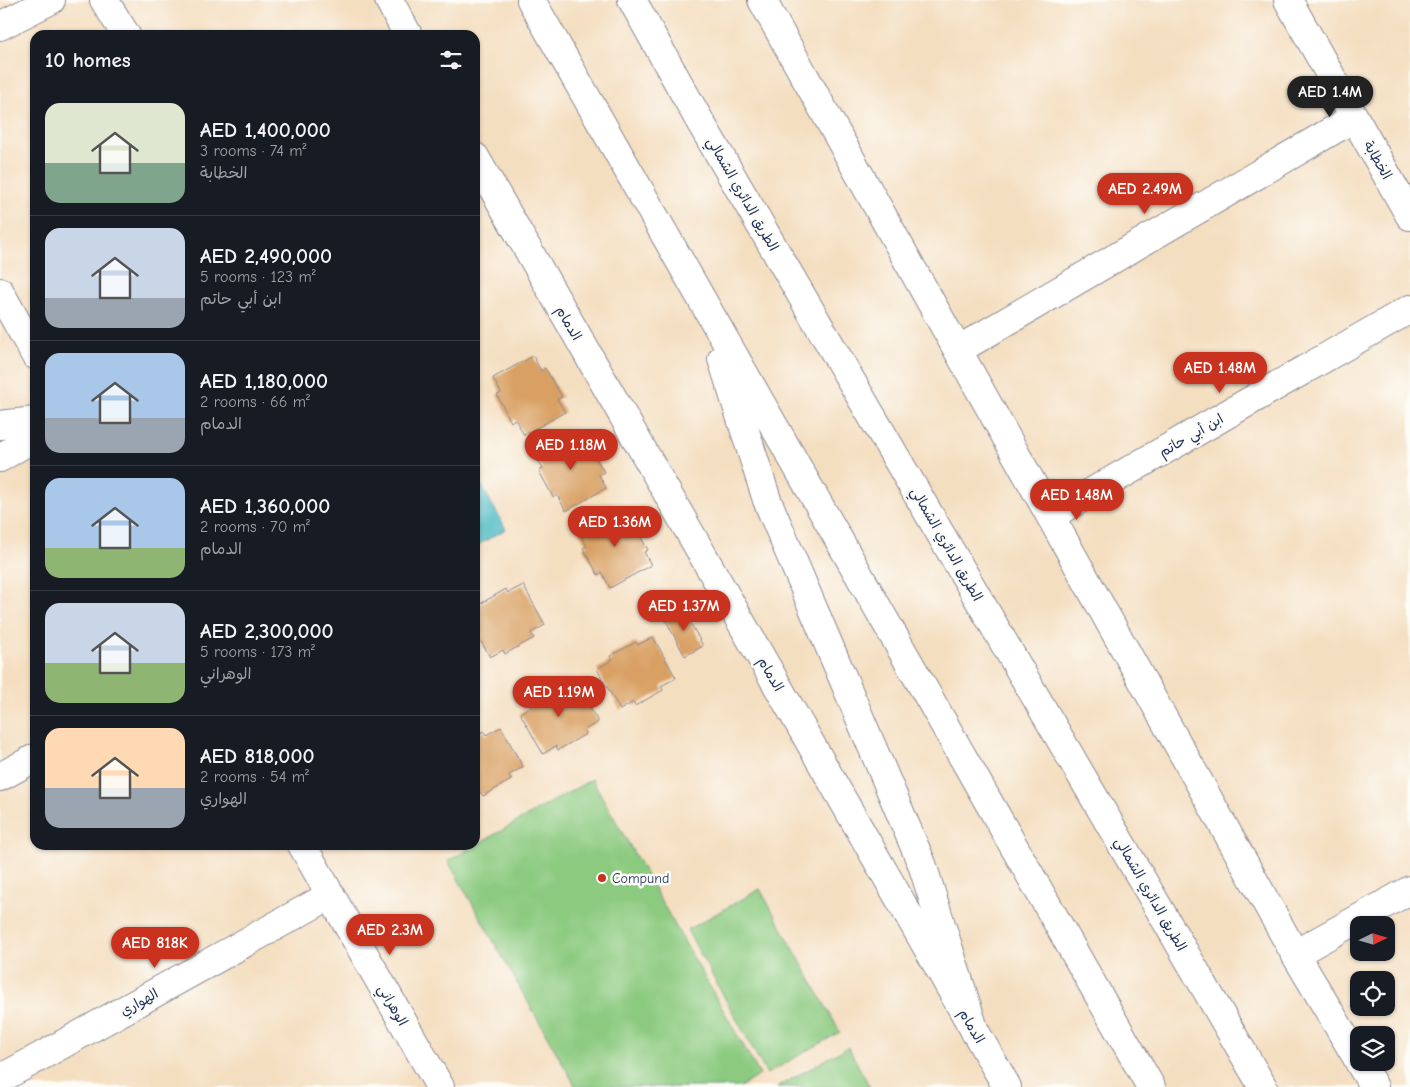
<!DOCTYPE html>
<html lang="en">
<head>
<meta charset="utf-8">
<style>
	:root { --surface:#171b24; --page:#242831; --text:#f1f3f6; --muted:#9ea1a6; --line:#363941; --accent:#c8321e }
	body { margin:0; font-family:"Comic Neue","Playpen Sans Arabic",sans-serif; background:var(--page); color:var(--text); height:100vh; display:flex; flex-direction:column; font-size:19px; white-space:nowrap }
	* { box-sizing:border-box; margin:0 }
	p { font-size:16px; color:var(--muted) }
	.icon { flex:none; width:28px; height:28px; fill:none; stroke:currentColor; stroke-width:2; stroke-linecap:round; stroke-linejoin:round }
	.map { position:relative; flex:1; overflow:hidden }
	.sheet { position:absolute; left:30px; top:30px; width:450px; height:820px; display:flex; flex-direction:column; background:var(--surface); border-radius:15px; box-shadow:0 1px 4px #0004 }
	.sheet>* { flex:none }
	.needle { width:32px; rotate:85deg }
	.tools { position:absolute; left:1350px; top:916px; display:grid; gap:10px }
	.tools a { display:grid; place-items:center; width:45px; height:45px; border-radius:10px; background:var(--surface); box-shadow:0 1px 4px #0004; font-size:25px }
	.price { position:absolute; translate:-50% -42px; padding:0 11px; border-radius:18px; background:var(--accent); color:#fff; font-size:16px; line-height:32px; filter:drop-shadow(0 1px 2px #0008) }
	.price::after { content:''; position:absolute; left:50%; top:30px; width:15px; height:11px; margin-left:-8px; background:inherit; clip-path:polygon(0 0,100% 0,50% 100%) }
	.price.active { background:#222; color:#fff }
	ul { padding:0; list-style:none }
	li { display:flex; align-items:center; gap:15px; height:125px; padding:0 15px }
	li+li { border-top:1px solid var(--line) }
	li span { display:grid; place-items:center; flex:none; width:140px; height:100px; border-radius:15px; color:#555 }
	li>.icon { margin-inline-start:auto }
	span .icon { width:60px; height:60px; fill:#fffc; stroke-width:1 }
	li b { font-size:21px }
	h2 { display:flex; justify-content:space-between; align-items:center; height:60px; padding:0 15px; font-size:21px }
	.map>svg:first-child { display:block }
</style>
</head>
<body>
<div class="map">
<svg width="1410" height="1087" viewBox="0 0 1410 1087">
	<rect width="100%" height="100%" fill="#fdfcf7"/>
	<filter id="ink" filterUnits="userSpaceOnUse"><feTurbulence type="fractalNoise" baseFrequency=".02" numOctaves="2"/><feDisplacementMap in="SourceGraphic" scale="10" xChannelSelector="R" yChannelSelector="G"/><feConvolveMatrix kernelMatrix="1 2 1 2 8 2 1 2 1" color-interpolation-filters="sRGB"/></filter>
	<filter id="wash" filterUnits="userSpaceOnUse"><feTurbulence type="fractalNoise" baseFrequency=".0096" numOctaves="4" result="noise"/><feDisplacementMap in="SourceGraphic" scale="20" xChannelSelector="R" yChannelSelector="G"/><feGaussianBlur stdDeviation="1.12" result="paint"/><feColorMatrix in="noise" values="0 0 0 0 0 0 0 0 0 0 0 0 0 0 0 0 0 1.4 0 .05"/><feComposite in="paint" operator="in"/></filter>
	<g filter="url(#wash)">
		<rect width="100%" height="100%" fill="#f4dec0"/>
		<path fill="#8cca80" stroke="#547c6f" d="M592,779L760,1075L740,1087H576L448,861Z
			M760,889L840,1032L767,1074L687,930Z
			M848,1047L870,1087H777Z"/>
		<path fill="#4ab9c2" stroke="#327490" d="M478,479L506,529L478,545L475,540V481Z"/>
		<g id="blocks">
			<path fill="#d9a064" d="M533,356L541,371L545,368L562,397L557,399L565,412L524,435L515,419L511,422L497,395L501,393L493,378Z
				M575,432L583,446L587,443L604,472L599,475L606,488L566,511L557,495L553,497L539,471L543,469L535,454Z
				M619,509L627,524L632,521L648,550L644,552L651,565L610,588L602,572L598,575L583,548L587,546L579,532Z
				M523,585L545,625L531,633L534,638L505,654L503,650L490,657L475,631V612L482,608L480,604L506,589L508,593Z
				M683,609L703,646L685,656L665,619Z
				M653,637L676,678L661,686L663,690L635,706L633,702L620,710L597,669L612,660L610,656L636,642L638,645Z
				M575,681L598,722L584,730L586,734L558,750L556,746L543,754L520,713L535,704L533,700L559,686L561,689Z
				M501,727L523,767L509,775L511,780L483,796L480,792L475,795V736L484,731L486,735Z"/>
		</g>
	</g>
	<g filter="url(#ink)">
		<use href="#blocks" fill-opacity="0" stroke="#88868f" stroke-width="1"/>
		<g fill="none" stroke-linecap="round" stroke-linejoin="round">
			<defs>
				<path id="minor" d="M104,0L126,35
					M389,0L408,35
					M762,0L1295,954L1359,1061
					M1288,0L1410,216
					M0,26L51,0
					M475,157L1007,1087
					M0,292L35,355
					M958,350L1354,118
					M0,425L35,421
					M0,458L35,437
					M1050,516L1410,309
					M0,777L35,758
					M302,845L440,1087
					M1295,954L1410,890
					M1359,1062L1374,1087
					M0,1079L331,895"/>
				<path id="highway" d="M531,0L1151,1087
					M632,0L698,118L1263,1087
					M722,359L767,500L922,864L975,1032"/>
			</defs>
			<use href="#minor" stroke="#88868f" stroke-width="30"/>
			<use href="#highway" stroke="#88868f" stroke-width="30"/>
			<use href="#minor" stroke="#fff" stroke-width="28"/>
			<use href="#highway" stroke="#fff" stroke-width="28"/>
		</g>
	</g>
	<circle fill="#c8321e" stroke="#fdfcf7" stroke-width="2" cx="602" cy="878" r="5"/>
	<g text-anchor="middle" stroke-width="5" stroke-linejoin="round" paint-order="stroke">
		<g font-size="14" fill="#1b2f5e" stroke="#fdfcf7">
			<text transform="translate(1378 160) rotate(60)" y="5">الخطابة</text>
			<text transform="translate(743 194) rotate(60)" y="5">الطريق الدائري الشمالي</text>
			<text transform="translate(569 323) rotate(60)" y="5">الدمام</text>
			<text transform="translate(1191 435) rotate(-30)" y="5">ابن أبي حاتم</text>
			<text transform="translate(947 544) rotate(60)" y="5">الطريق الدائري الشمالي</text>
			<text transform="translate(771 674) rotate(60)" y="5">الدمام</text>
			<text transform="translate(1151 894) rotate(60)" y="5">الطريق الدائري الشمالي</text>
			<text transform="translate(139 1002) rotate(-29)" y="5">الهواري</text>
			<text transform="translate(393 1005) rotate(60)" y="5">الوهراني</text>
			<text transform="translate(972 1026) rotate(60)" y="5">الدمام</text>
		</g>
		<g font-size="14" fill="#1b2f5e" stroke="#fdfcf7" text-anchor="start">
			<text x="612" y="883">Compund</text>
		</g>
	</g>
</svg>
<div class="tools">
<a><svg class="needle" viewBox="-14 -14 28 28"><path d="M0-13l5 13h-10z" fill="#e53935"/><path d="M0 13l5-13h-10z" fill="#9ea1a6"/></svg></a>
<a><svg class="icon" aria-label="locate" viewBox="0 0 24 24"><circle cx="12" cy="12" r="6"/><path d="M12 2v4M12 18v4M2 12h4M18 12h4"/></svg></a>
<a><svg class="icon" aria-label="layers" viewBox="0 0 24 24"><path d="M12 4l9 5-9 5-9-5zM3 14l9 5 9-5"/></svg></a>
</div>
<b class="price active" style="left:1330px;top:118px">AED 1.4M</b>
<b class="price" style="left:1145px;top:215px">AED 2.49M</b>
<b class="price" style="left:1220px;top:394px">AED 1.48M</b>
<b class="price" style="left:571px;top:471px">AED 1.18M</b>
<b class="price" style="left:1077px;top:521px">AED 1.48M</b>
<b class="price" style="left:615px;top:548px">AED 1.36M</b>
<b class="price" style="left:684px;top:632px">AED 1.37M</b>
<b class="price" style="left:559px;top:718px">AED 1.19M</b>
<b class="price" style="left:390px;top:956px">AED 2.3M</b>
<b class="price" style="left:155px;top:969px">AED 818K</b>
<section class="sheet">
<h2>10 homes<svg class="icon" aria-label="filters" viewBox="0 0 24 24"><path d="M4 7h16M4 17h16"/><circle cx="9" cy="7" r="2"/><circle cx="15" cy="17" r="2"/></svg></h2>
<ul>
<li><span style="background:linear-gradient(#dfe7d0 60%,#7fa58c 0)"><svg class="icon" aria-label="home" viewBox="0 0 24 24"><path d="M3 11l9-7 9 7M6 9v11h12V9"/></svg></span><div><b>AED 1,400,000</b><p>3 rooms · 74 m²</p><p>الخطابة</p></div></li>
<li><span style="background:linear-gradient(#c9d6e8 70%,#9aa5b1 0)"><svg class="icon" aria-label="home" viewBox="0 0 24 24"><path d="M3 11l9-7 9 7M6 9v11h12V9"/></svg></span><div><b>AED 2,490,000</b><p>5 rooms · 123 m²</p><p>ابن أبي حاتم</p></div></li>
<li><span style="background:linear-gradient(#a9c7e8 65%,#9aa5b1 0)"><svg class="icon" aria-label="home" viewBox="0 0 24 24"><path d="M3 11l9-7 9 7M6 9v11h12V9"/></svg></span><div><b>AED 1,180,000</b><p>2 rooms · 66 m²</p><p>الدمام</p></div></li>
<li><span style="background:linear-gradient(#a9c7e8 70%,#8fb573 0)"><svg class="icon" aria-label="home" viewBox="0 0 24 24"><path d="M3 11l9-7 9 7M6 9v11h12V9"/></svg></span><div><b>AED 1,360,000</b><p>2 rooms · 70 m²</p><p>الدمام</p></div></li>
<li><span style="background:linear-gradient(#c9d6e8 60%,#8fb573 0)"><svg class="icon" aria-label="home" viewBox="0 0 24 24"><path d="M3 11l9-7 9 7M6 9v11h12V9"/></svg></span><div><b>AED 2,300,000</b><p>5 rooms · 173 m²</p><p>الوهراني</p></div></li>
<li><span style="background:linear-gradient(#ffd9b3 60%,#9aa5b1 0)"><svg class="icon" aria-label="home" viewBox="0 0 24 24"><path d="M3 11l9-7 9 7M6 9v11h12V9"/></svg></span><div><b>AED 818,000</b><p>2 rooms · 54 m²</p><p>الهواري</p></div></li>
</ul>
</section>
</div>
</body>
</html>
